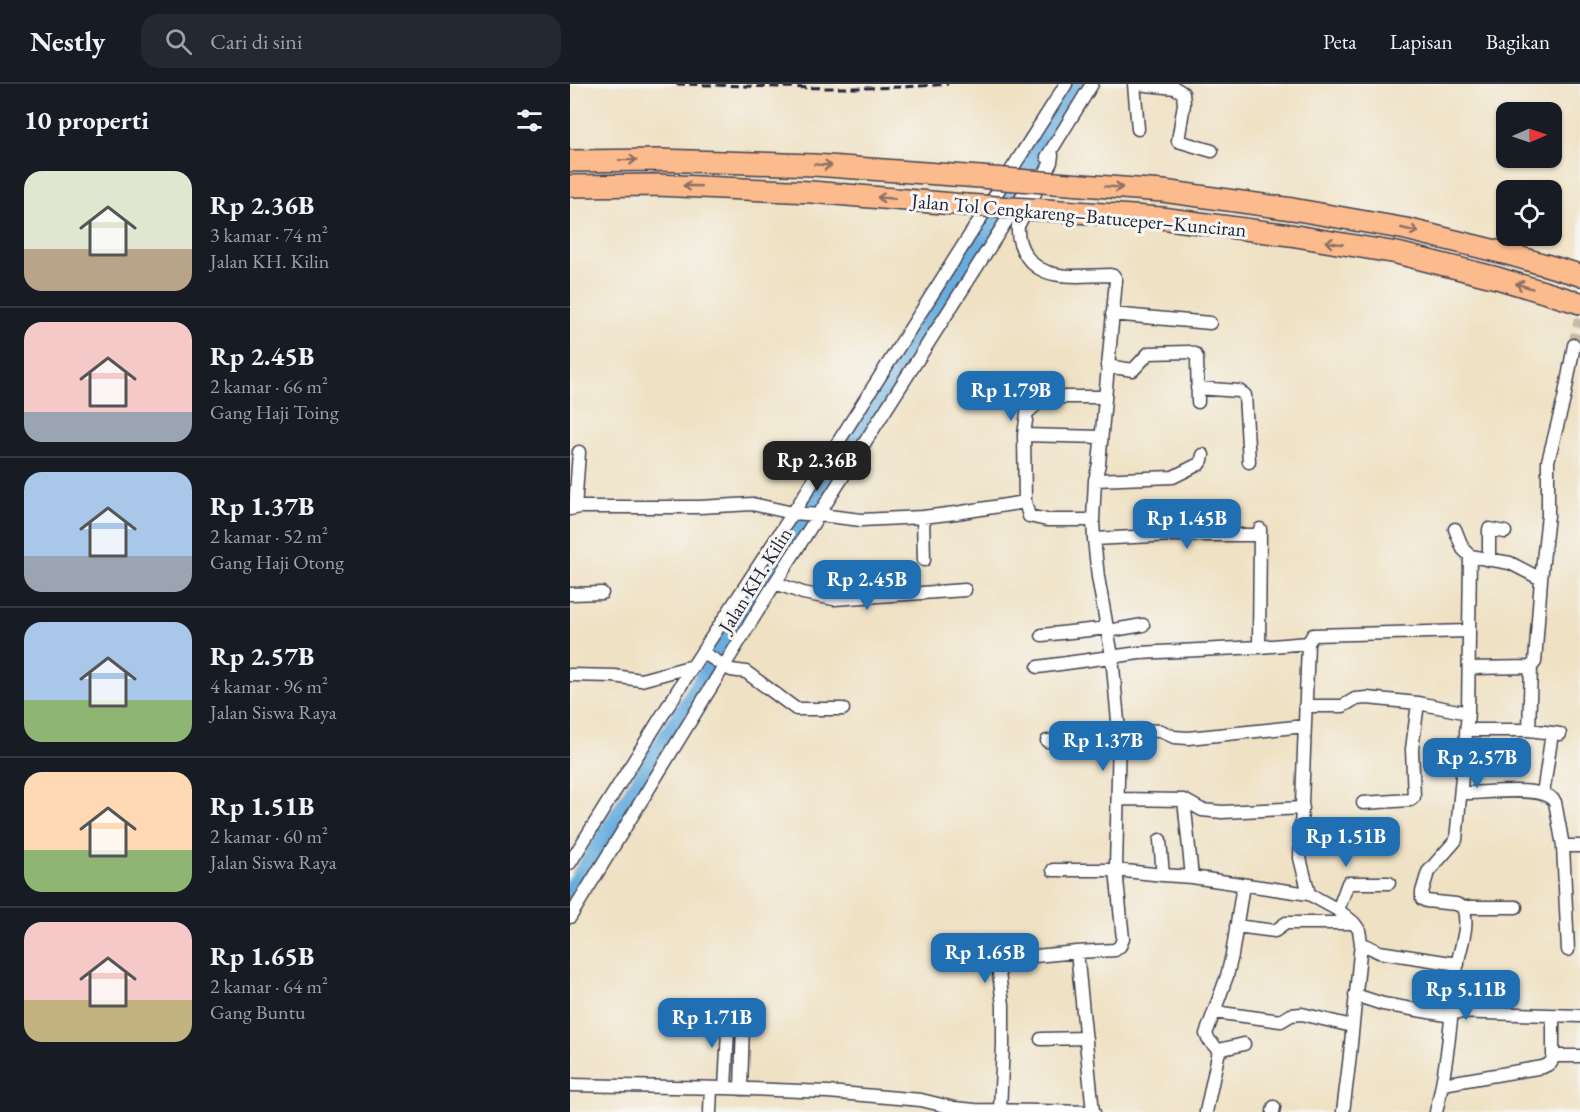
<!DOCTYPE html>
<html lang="id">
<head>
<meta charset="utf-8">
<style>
	:root { --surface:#171b24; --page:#242831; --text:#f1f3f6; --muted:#9ea1a6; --line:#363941; --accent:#1f6fb2 }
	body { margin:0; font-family:"EB Garamond",serif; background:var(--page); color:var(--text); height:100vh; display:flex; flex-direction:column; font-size:22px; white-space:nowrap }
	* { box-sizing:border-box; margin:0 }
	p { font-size:20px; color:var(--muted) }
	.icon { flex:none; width:33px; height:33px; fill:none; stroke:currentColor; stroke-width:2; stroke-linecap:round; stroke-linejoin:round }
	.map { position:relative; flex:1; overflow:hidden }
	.panel { display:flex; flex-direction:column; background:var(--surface); width:570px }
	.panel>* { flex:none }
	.needle { width:39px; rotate:88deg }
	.controls { position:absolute; left:926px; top:18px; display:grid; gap:12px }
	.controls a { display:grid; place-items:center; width:66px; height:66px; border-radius:12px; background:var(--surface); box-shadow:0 2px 4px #0004; font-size:30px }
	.price { position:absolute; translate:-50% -51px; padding:0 14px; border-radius:12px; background:var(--accent); color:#fff; font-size:20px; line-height:39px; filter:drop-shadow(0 2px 3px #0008) }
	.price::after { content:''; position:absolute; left:50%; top:36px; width:18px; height:14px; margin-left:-9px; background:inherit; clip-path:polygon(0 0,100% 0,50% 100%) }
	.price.selected { background:#222; color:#fff }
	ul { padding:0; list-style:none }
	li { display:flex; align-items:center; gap:18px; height:150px; padding:0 24px }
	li+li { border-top:2px solid var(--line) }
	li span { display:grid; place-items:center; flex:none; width:168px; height:120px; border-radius:18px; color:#555 }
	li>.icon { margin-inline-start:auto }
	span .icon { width:72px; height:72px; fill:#fffc; stroke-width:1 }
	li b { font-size:26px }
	h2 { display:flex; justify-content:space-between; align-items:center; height:72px; padding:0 24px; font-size:26px }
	header { display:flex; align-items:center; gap:36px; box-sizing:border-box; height:84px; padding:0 30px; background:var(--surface); border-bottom:2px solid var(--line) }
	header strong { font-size:28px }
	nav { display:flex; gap:33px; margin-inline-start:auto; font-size:21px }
	.search { width:420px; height:54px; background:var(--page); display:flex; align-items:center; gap:15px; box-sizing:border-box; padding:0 21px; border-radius:18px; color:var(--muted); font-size:22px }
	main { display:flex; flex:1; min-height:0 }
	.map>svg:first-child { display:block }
</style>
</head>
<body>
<header>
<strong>Nestly</strong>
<div class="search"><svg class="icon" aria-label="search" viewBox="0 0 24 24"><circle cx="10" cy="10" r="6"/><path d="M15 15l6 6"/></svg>Cari di sini</div>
<nav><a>Peta</a><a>Lapisan</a><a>Bagikan</a></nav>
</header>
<main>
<section class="panel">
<h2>10 properti<svg class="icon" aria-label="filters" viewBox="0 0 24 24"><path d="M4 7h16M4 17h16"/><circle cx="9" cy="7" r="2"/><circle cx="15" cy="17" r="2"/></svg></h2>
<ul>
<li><span style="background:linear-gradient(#dfe7d0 65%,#b9a48a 0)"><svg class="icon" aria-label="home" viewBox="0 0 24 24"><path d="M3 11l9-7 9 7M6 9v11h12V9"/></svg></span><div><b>Rp 2.36B</b><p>3 kamar · 74 m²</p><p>Jalan KH. Kilin</p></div></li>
<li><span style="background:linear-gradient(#f6c9c9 75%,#9aa5b1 0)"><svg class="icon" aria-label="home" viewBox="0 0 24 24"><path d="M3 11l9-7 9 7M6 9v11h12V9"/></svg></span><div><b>Rp 2.45B</b><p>2 kamar · 66 m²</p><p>Gang Haji Toing</p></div></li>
<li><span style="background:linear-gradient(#a9c7e8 70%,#9aa5b1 0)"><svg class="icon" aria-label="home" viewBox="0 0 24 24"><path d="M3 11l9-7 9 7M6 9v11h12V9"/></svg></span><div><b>Rp 1.37B</b><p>2 kamar · 52 m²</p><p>Gang Haji Otong</p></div></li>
<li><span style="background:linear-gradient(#a9c7e8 65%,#8fb573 0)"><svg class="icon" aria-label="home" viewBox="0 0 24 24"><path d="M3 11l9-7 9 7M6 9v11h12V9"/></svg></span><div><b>Rp 2.57B</b><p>4 kamar · 96 m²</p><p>Jalan Siswa Raya</p></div></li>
<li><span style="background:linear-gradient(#ffd9b3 65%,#8fb573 0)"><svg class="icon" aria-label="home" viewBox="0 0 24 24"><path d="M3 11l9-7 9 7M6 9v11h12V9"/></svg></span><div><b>Rp 1.51B</b><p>2 kamar · 60 m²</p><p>Jalan Siswa Raya</p></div></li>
<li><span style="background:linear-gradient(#f6c9c9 65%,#c2b280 0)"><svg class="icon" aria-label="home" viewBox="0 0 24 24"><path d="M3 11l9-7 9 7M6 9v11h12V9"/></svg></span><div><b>Rp 1.65B</b><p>2 kamar · 64 m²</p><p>Gang Buntu</p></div></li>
</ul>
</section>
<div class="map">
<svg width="1010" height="1028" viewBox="0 0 1010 1028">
	<rect width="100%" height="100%" fill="#f6f6f2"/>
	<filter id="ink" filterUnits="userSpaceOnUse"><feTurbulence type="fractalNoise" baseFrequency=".0167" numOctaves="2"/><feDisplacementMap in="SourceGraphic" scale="12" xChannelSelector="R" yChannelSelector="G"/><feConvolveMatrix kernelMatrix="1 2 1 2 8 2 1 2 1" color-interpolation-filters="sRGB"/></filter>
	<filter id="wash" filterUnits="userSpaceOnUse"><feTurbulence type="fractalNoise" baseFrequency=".008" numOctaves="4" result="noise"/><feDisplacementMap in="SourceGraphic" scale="24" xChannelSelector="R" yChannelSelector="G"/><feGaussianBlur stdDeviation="1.35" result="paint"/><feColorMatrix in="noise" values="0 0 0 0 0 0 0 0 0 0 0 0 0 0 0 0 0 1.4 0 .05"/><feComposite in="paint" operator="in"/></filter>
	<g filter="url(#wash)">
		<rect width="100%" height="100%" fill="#efe1c3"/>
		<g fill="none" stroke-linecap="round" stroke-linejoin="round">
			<path stroke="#68adde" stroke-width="20" d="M0,811L251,407L511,0"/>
		</g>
	</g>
	<g filter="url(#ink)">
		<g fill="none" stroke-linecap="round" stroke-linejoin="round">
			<path stroke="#c6bba8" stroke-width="12" stroke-dasharray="12 6" stroke-linecap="butt" d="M1004,261L1010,235"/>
			<defs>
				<path id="street" d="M564,0L568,45
					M567,0L605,4L613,9L614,20L608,57L642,67
					M481,68L482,71L481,78L448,142C447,154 450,163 457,173C475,199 513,191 540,191L544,192L546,196L529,380L525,396L523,436L524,455L528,493L542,572L549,648L546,786L553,855L550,862L545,866L507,868L523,1028
					M477,73L522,0
					M542,230L640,239
					M537,282L563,286L579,269L619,268L625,270L627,274L628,318
					M627,304L669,307L675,311L679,378
					M454,351L531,353
					M525,396L603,393L629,380L632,376L633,371
					M5,424L9,368
					M0,425L10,423H130L182,420L223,429L250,431L291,436L353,433L386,429L455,418
					M353,433L354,476
					M523,436H477L459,432L455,418L454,351L457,329L470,317L479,313H534
					M885,445L893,465L900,472L940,479L971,495
					M524,455L603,451H690
					M919,476V445L935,448
					M205,499L233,509L264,515L395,506
					M0,510L32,509
					M538,547L573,541
					M472,551L538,544
					M689,563L690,445
					M132,568L161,586L176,588L226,625H273
					M468,583L569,569L689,563L738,559
					M899,584L961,583
					M0,591L44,592L71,596L123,582
					M735,622H773L785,615L797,614L848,619
					M896,646H959
					M549,648L569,646L591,647L604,653L618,654L735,642
					M990,650L959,646L961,583L965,578L971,495L978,431V377L994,315L1004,261
					M477,657L549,658
					M892,709C913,709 954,704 973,710C978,711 982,714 985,718L993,762L998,866
					M973,710L982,649
					M548,715L614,716L632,726L652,728L733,724
					M614,716L622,793
					M793,719L840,716L844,713L842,665L848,619L898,629
					M590,756L593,791L622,793L739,810L768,826L784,839L789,846L791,859L779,980L773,1028
					M993,762H1010
					M0,779L123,582L223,429L496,0
					M483,786H546L593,791
					M739,810L730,774L738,559L743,551L899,547
					M893,823H946
					M768,826L778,799H819
					M0,833L205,499L463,95
					M666,842L705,847L716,839H784
					M791,859L809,868L888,880
					M785,911L813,920L882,932
					M644,928L711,937L721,931L732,930L782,942
					M883,928L1010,932
					M471,955L516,954
					M649,967L638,955L636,950L657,892L662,871L673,801
					M983,972H1010
					M873,1000L973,983L981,979L983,972V932
					M0,1001L155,1004L258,1008L351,1016L384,1024L405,1026L524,1028
					M155,1004L159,927
					M171,1005L173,939
					M430,1026L433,961V921L428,881L429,877L433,875L507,868
					M140,1028L141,1004
					M636,1028L649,967L653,965L674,960
					M703,1028L704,1023
					M866,1028C878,980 881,931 887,882C890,863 900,842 893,823L886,820L856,817L852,815V808L858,788L886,756L898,629L900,472"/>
				<path id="highway" d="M0,77L88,76L244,81L410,93
					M485,99L593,107L722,125L836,145L938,170L1010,191
					M0,102L87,101L241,108L396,121
					M476,126L591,134L720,151L827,169L927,194L1010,219"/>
			</defs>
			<use href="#street" stroke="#413f4f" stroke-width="15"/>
			<use href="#highway" stroke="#413f4f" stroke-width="24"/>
			<use href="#street" stroke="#fff" stroke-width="12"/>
			<use href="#highway" stroke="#fbbb8d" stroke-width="21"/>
			<path stroke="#22223b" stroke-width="3" stroke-dasharray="9 4.5" stroke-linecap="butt" d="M106,0C196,2 288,8 378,0"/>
			<defs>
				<path id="highway-bridge" d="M410,93L485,99
					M396,121L476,126"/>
			</defs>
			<use href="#highway-bridge" stroke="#413f4f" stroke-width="24" stroke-linecap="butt"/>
			<use href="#highway-bridge" stroke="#fbbb8d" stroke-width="21"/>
		</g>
		<defs><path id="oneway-shaft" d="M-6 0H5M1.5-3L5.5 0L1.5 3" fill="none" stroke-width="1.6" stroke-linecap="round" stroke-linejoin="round" transform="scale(1.5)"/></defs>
		<g stroke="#8e6e64">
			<use href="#oneway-shaft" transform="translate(58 76) rotate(-1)"/>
			<use href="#oneway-shaft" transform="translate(253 81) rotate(4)"/>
			<use href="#oneway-shaft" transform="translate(122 102) rotate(-178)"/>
			<use href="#oneway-shaft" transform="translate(544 103) rotate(4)"/>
			<use href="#oneway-shaft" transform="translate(316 114) rotate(-175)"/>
			<use href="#oneway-shaft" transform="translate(840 146) rotate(13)"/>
			<use href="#oneway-shaft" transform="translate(764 159) rotate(-171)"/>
			<use href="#oneway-shaft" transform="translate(954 202) rotate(-163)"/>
		</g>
	</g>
	<g text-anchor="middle" stroke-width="6" stroke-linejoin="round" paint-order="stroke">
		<g font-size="20" fill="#22223b" stroke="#f6f6f2">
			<text transform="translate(509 131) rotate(5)" y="7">Jalan Tol Cengkareng–Batuceper–Kunciran</text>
			<text transform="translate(185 496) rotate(-58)" y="7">Jalan KH. Kilin</text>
		</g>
	</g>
</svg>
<div class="controls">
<a><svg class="needle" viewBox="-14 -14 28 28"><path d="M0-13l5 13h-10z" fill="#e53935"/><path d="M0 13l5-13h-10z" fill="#9ea1a6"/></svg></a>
<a><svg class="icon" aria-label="locate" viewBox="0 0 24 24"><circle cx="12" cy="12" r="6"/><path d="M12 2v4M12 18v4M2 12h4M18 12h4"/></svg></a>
</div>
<b class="price" style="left:441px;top:338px">Rp 1.79B</b>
<b class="price selected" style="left:247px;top:408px">Rp 2.36B</b>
<b class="price" style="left:617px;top:466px">Rp 1.45B</b>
<b class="price" style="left:297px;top:527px">Rp 2.45B</b>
<b class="price" style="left:533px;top:688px">Rp 1.37B</b>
<b class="price" style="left:907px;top:705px">Rp 2.57B</b>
<b class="price" style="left:776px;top:784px">Rp 1.51B</b>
<b class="price" style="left:415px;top:900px">Rp 1.65B</b>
<b class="price" style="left:896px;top:937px">Rp 5.11B</b>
<b class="price" style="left:142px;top:965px">Rp 1.71B</b>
</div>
</main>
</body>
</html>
